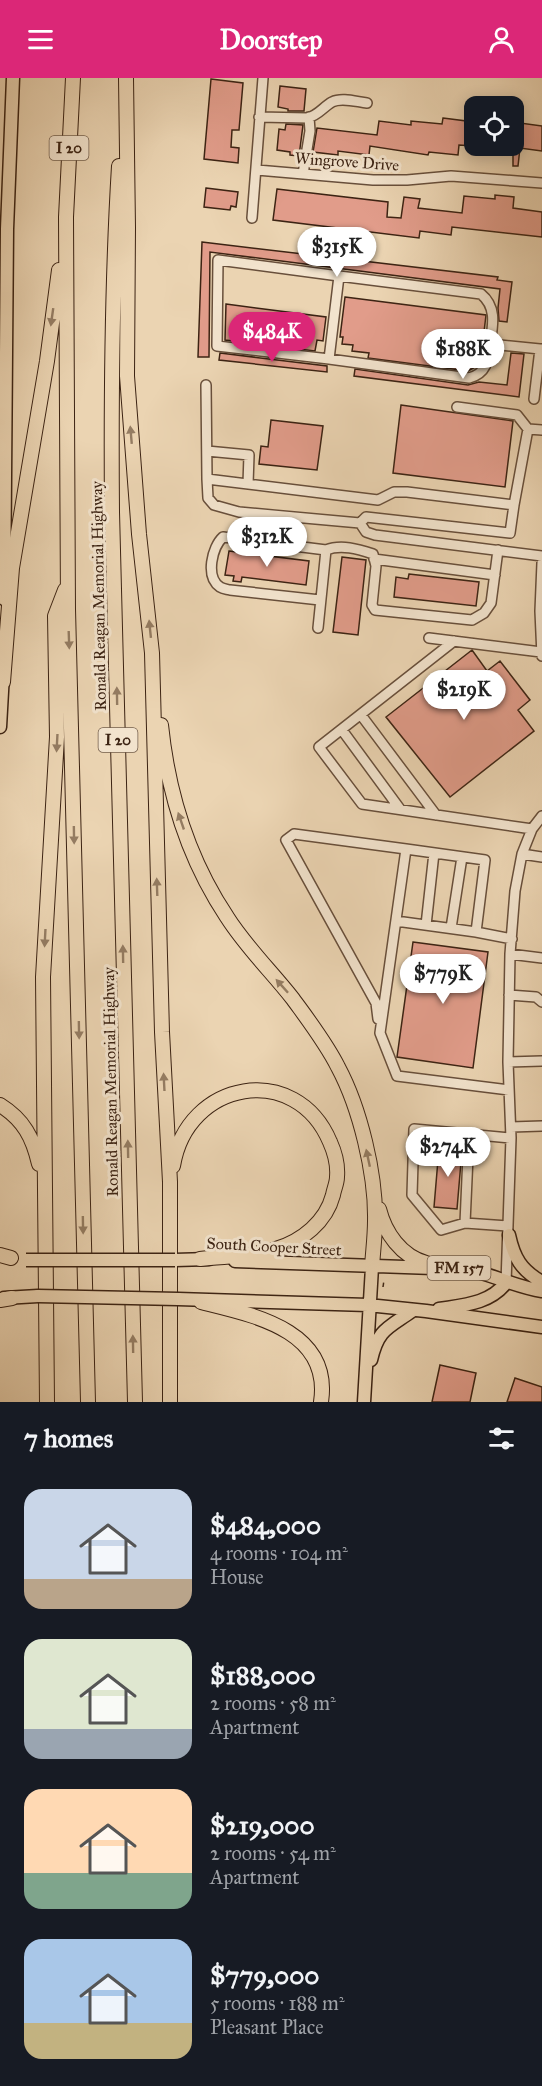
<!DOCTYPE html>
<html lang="en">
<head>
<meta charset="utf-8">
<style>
	:root { --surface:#171b24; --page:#20242c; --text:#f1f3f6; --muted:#9ea1a6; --accent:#db2777 }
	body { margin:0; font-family:"IM FELL Great Primer",serif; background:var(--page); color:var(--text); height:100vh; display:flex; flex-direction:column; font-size:22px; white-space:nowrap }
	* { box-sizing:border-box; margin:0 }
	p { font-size:20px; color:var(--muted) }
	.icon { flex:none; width:33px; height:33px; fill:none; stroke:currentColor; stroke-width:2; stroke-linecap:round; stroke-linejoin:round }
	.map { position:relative; height:1324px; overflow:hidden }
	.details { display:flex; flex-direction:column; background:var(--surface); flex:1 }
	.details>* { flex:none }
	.controls { position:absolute; left:464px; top:18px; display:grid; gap:12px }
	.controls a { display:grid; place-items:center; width:60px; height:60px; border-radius:12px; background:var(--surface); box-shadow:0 3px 15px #0003; font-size:30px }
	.price { position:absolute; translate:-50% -51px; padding:0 14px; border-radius:21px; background:#fff; color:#222; font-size:20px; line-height:39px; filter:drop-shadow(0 2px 3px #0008) }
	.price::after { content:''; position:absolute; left:50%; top:36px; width:18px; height:14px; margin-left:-9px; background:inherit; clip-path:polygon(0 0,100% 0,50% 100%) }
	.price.current { background:var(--accent); color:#fff }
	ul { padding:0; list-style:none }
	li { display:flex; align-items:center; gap:18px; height:150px; padding:0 24px }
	li span { display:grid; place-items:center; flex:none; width:168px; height:120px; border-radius:18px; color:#555 }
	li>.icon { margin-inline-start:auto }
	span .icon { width:72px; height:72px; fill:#fffc; stroke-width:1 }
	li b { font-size:26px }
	h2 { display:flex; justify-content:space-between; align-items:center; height:72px; padding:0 24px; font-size:26px }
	header { display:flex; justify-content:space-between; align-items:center; height:78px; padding:0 24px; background:var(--accent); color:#fff; font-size:27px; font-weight:700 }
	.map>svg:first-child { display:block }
</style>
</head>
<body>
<header><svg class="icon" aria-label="menu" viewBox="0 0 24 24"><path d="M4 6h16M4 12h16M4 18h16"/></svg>Doorstep<svg class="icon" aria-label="person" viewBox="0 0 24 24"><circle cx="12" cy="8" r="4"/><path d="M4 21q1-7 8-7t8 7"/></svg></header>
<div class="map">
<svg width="542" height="1324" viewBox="0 0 542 1324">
	<rect width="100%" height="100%" fill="#ebd4b2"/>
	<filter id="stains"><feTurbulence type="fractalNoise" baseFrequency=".00333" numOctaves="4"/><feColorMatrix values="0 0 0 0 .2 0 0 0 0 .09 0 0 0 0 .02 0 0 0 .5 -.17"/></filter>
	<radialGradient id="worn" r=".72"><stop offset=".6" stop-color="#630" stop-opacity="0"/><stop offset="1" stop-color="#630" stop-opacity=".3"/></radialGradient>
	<path fill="#e19c8a" stroke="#3c2313" stroke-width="1.5" d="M211,1L243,5L239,52H232L231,69L239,70L238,85L204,81Z
		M280,8L306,11L304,33H288V31L278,29Z
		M443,40L474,44V68H513V44L542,48V73L520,70L518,88H513V76L489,72L488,77L473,75L474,68L459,67L458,77L429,74L428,77L370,68L369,77L338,73V77L313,74L317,50L377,57L379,43L411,47V43L442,46Z
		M286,46L303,47L299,78L290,77V74L277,72L279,51L285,52Z
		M206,110L238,114L236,129L231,128L230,132L204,129Z
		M277,111L388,124L387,139L401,140L404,119L420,121L418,130L462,135L464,118L495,121V117L514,119L513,130L542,134V159L452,149L451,157L420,153L419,160L273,142Z
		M202,164L498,199L497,202L512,204L507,244L499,243L498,230L500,211L210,174L209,279H198Z
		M345,219L486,237L481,279H478L477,288L468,293L368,280L369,275L352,273L353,267L342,266L343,259H340Z
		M226,226L326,239L323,263L317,262L315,273L225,262Z
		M220,275L327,288V294L219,282Z
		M511,275L524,276L519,319L354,298L355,291L468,307L479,304L507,307Z
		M401,327L513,343L505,409L393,395Z
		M271,342L323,348L317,392L259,386L261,368L268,369Z
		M229,473L309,483L306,507L242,499L241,504L233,503L234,498L225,497Z
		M342,479L366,482L358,557L333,554Z
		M409,496L479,504L476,528L394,519L396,499L408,501Z
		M472,572L487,593L500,583L530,622L518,632L534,653L450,719L386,639Z
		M413,864L488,874L473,990L397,979Z
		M439,1070L462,1072L457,1131L434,1129Z
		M440,1287L476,1295L470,1324H432Z
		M515,1300L542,1309V1324H507Z"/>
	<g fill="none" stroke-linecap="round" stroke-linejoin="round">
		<defs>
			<path id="minor" d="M259,39L307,40C318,38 323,29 332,24C342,19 357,24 367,25
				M257,92L373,102H407L451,98L542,105
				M303,96L310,53L309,39
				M252,140L263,0
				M490,266C489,282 486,296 469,300L329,281L339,198L481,216C497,229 493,247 490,266L540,271
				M329,281L217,268L218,182L339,198
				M206,307L207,401L378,422L394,414H407L514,427L528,351L542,352
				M534,321L540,271H542
				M457,329L517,337L528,351
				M207,373L249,377L248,406
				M207,401L208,420L214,427L239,434L360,445L366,439L510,455L514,427
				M360,445L366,454L375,457L542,478
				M374,481L495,497
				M542,485L540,533L542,578
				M320,522L230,512C226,511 223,511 220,509C205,499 212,469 223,459L326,472
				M318,550L326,472C341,466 358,471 373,476L376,488L372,527L375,532L472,542L484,535L491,525L498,472
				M429,560L541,574
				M454,563L319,669L362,726L532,751
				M361,637L436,737
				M342,652L400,731
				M522,776L542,779
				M396,843L476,854
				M426,847L434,775
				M451,850L462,779
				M510,876L542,880
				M509,917L536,919L542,924
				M378,941L376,925L286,762L294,756L406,771
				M508,984L542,983
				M509,1012L397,998L380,955L406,771L485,782L476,854L512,861
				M511,1049L542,1048
				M465,1145L469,1056
				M508,1148L465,1145L441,1152L412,1117L414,1051L511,1060
				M506,1205L511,1060L508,984L510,876L515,813L522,776L532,751L542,738"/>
			<path id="major" d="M4,521L7,151L13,0
				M0,649L3,596
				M509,1157C514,1180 521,1192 542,1204
				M175,1182L209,1181
				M235,1183L433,1190
				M451,1190C484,1191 510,1208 542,1213
				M4,1220L38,1218
				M178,1221L368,1227L426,1233L542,1249
				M439,1231C464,1227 489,1226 506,1205
				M371,1282C378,1251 388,1250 412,1233
				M364,1324L372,1189"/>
			<path id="highway" d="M73,0L66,139L68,531L88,1324
				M126,0L128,149L127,298L139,456L152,575L162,954L170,1104V1324
				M119,88C112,203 111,319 112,434L135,1324
				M3,604L12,490L47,283L59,192
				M161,647C168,715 189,782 227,839C246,869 271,893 293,921C309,943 326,965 338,989C360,1030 376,1096 375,1143C375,1158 373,1173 372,1189
				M0,1027C24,1042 33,1060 39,1086
				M173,1088C187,1002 296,983 330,1064C335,1075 338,1087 337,1099C337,1105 334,1111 333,1117C326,1144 302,1163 276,1171C253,1179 224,1178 200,1181
				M379,1131C385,1155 401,1178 426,1185C436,1189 448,1189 459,1190
				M0,1177L11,1180
				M0,1222L12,1220
				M201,1224C253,1237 332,1252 321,1324
				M47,1324L43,899L57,659L55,538L65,512"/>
		</defs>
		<use href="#minor" stroke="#684f3b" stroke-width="12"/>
		<use href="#major" stroke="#3c2313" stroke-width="15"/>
		<use href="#highway" stroke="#3c2313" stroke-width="16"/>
		<path stroke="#3c2313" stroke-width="1.5" stroke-dasharray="4.5 3" stroke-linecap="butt" d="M383,1209L384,1202"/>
		<use href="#minor" stroke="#f2e3cd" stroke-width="9"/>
		<use href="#major" stroke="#ebd4b2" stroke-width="12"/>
		<use href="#highway" stroke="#ebd4b2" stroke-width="14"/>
		<defs>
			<path id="major-bridge" d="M26,1182H175
				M38,1218L178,1221"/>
		</defs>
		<use href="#major-bridge" stroke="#3c2313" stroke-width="15" stroke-linecap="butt"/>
		<use href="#major-bridge" stroke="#ebd4b2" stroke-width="12"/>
	</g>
	<defs><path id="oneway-solid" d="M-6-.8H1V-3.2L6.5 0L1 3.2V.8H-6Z" transform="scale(1.5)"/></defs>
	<g fill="#947c62">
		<use href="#oneway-solid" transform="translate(52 239) rotate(98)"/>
		<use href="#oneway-solid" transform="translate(131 357) rotate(-95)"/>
		<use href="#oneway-solid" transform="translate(150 551) rotate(-96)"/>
		<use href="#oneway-solid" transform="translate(69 562) rotate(88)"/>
		<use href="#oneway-solid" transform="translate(117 618) rotate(-91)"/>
		<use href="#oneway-solid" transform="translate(57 665) rotate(93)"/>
		<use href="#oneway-solid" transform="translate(181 743) rotate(-109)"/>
		<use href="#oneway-solid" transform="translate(74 757) rotate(89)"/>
		<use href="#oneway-solid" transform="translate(157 809) rotate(-92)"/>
		<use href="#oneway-solid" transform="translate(45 860) rotate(93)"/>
		<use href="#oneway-solid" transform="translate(123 876) rotate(-91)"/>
		<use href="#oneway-solid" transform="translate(282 908) rotate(-132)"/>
		<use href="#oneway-solid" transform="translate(79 952) rotate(89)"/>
		<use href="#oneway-solid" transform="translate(164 1004) rotate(-93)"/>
		<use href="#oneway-solid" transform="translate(128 1071) rotate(-91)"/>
		<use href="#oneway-solid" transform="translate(368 1080) rotate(-102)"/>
		<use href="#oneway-solid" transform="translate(83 1147) rotate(89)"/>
		<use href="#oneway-solid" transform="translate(133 1266) rotate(-91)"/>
	</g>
	<g text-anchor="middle" stroke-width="6" stroke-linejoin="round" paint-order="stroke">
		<g fill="#f2e3cd" stroke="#735d4b" stroke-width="1.5">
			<rect x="49.5" y="58" width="39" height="24" rx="4.5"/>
			<rect x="98.5" y="650" width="39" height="24" rx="4.5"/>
			<rect x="427.5" y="1178" width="63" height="24" rx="4.5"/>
		</g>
		<g font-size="15" font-weight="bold" fill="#3c2313">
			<text x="69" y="75">I 20</text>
			<text x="118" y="667">I 20</text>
			<text x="459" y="1195">FM 157</text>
		</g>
		<g font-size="16" fill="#3c2313" stroke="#f2e3cd">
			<text transform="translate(347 83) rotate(4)" y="6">Wingrove Drive</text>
			<text transform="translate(98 518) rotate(-91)" y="6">Ronald Reagan Memorial Highway</text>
			<text transform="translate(110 1004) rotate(-91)" y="6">Ronald Reagan Memorial Highway</text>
			<text transform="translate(274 1168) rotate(3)" y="6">South Cooper Street</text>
		</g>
	</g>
	<rect width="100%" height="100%" filter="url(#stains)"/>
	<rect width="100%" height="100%" fill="url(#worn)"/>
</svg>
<div class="controls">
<a><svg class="icon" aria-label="locate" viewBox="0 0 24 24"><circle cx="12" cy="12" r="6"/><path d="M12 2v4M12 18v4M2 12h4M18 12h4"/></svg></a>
</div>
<b class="price" style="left:337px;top:200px">$315K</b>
<b class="price current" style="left:272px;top:285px">$484K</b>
<b class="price" style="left:463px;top:302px">$188K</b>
<b class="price" style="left:267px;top:490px">$312K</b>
<b class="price" style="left:464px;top:643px">$219K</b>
<b class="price" style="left:443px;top:927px">$779K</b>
<b class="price" style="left:448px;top:1100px">$274K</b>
</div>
<section class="details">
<h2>7 homes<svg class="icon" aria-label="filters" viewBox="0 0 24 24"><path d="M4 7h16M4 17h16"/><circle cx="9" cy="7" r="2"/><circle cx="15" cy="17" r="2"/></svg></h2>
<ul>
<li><span style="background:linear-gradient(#c9d6e8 75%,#b9a48a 0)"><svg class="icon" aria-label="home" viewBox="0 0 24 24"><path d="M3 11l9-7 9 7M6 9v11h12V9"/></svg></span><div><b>$484,000</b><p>4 rooms · 104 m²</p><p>House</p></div></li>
<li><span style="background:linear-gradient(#dfe7d0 75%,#9aa5b1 0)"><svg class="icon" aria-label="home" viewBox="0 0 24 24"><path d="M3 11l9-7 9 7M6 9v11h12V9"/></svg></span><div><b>$188,000</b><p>2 rooms · 58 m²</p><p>Apartment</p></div></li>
<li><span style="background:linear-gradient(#ffd9b3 70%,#7fa58c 0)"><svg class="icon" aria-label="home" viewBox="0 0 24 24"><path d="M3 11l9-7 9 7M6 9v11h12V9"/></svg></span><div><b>$219,000</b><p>2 rooms · 54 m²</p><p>Apartment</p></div></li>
<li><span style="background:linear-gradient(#a9c7e8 70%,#c2b280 0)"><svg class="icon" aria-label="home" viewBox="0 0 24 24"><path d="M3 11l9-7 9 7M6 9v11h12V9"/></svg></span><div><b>$779,000</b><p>5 rooms · 188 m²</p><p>Pleasant Place</p></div></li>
</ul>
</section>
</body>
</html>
